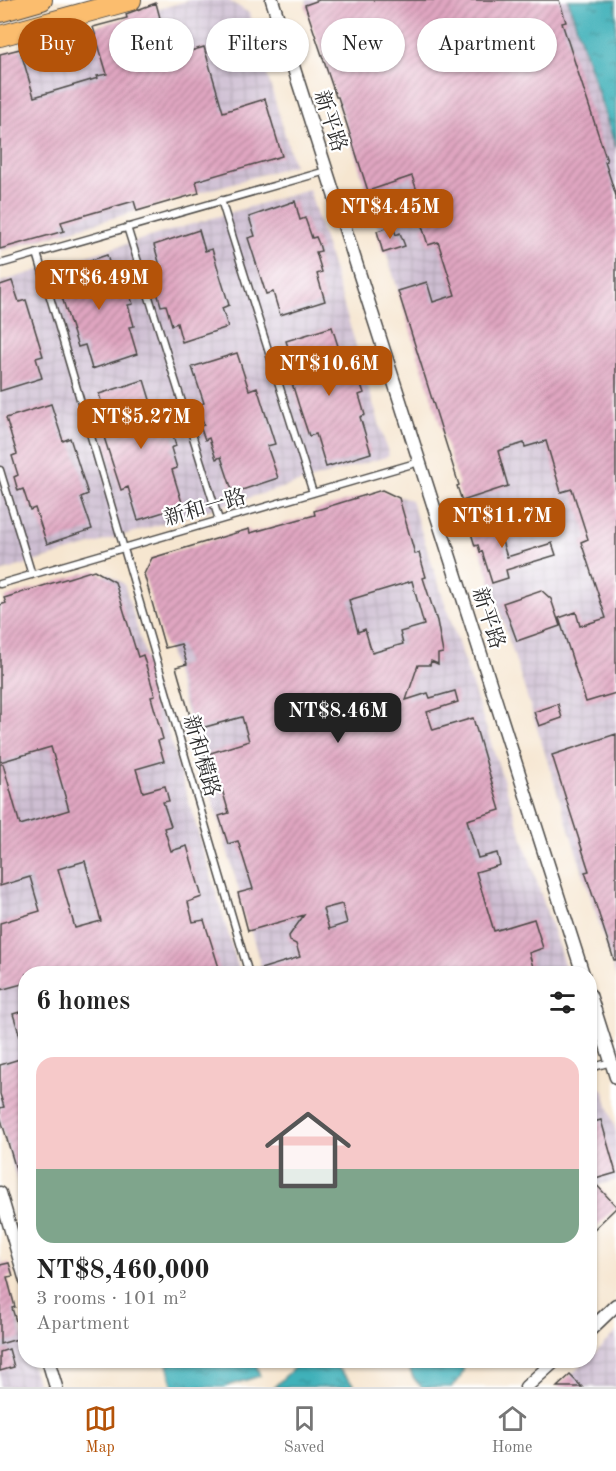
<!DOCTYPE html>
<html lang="en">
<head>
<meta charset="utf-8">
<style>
	:root { --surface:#fff; --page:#f6f6f6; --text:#222; --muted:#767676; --line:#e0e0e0; --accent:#b45309 }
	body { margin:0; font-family:"Old Standard TT","Noto Serif TC",serif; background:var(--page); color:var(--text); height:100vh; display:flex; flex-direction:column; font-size:22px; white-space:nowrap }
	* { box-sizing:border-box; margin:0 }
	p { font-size:20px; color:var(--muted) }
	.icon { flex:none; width:33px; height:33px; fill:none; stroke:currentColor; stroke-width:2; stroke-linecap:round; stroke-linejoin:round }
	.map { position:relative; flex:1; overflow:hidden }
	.panel { position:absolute; left:18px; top:966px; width:579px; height:402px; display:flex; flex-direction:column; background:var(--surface); border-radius:24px; box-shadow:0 2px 4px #0004 }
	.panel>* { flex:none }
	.hud { position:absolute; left:18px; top:18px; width:580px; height:54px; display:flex; gap:12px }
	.price { position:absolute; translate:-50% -51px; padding:0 14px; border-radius:12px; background:var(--accent); color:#fff; font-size:20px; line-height:39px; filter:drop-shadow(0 2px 3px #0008) }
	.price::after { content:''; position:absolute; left:50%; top:36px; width:18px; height:14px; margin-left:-9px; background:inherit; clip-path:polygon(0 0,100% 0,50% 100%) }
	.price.active { background:#222; color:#fff }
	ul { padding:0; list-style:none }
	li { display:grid; align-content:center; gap:12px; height:318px; padding:0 18px }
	li span { display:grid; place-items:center; height:186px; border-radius:18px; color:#555 }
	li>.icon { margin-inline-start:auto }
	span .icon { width:108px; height:108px; fill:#fffc; stroke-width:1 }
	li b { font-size:26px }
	h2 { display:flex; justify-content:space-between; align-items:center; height:72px; padding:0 18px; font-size:26px }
	.chip { padding:0 21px; border-radius:27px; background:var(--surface); box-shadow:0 2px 4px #0004; font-size:21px; line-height:54px }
	.chip.active { background:var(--accent); color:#fff }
	.dock { display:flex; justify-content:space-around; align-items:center; height:84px; border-top:2px solid var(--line); background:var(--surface); font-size:16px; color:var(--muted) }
	.dock a { display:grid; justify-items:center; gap:3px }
	.dock .active { color:var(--accent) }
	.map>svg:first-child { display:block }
</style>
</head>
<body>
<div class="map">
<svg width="616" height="1387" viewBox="0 0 616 1387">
	<defs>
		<pattern id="industrial-grid" width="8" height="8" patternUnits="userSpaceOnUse" patternTransform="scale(1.5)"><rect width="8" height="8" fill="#cebed2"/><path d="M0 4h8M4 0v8" fill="none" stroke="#b1a3b4"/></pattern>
		<pattern id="water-ripples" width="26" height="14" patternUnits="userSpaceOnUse" patternTransform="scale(1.5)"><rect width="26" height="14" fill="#41b1b9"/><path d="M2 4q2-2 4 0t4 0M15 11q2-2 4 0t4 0" fill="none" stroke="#379097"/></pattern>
		<pattern id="building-hatch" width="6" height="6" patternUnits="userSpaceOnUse" patternTransform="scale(1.5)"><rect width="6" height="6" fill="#e0a6c1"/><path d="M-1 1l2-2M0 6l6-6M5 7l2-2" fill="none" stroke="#b6879d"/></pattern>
	</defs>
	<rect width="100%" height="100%" fill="#fff"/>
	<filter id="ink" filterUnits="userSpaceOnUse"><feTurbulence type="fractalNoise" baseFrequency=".0167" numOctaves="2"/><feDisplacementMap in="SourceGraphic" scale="12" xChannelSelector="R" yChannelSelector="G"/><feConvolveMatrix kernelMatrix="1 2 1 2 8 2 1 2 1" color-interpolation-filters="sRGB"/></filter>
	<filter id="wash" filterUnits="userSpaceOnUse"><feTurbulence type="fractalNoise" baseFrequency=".008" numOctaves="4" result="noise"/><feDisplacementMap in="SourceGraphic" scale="24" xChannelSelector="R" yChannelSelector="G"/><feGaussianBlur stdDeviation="1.35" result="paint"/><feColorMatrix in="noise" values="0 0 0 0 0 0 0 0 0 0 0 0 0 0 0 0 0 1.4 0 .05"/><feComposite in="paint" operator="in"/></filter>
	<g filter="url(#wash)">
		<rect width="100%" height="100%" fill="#f6e6d0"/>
		<path fill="url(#industrial-grid)" d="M190,0H228L249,13L294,165L0,251V55Z
			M306,0H568L616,148V977Z
			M309,189L389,456L0,572V282Z
			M386,493L411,500L567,973H263L149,583Z
			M109,574L124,584L240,973L26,974L25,1208L0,1123V608Z
			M590,1085L603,1089L616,1132V1180L590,1188Z
			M0,1257L25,1343L26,1360L31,1361L38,1387H0Z
			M616,1332V1387H558L586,1361L590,1360V1358Z"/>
		<path fill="url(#water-ripples)" stroke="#366e72" stroke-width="1.5" d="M568,0H616V148Z
			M302,1360L331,1361L353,1384L350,1387H274Z
			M177,1361H255L260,1376L224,1387H173L167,1364Z
			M409,1361H464C464,1371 461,1381 451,1387H422C413,1380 409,1372 409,1361Z"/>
		<g id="blocks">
			<path fill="url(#building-hatch)" fill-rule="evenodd" d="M319,0H559L566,22L562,23L607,161L605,162L616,196V693L586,702L559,618L576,612L580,626L606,618L581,542L588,539L572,489L561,492L546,441L525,447L524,443L498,451L508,486L462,501L457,486L459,485L398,291L427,282L433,302L455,295L438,242L428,245L422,226L428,224L412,176L368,191L338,97H336L305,5Z
				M156,3L160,18L153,20L164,59L204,47L223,112L265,99L282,156L196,181L199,193L137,211L134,201L61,222L64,231L0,249V54L20,49L34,97L98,78L97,76L107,74L93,27L127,18L126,14Z
				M295,201L300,220L305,218L312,238L316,237L319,244L321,251L316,252L322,272L317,274L325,301L280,315L273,292L266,294L248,238L255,236L249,217Z
				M393,226L396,235L400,233L405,246L383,253L377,231Z
				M199,230L205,251L212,249L221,279L229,305L222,308L228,327L182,342L177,323L172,325L166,305L161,306L157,292L161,291L155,270L161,269L154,245Z
				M107,255L112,273L118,271L124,291L128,290L133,304L128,305L134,326L129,327L137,354L92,369L85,345L78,347L60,291L67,289L61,270Z
				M12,281L19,302L26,300L43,356L36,358L42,378L0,391V285Z
				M332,327L343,362L348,361L355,380L359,379L364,393L359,395L365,415L360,417L371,453L326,467L316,434L309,436L299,406L291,380L298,378L286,341Z
				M237,353L249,390L257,387L275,444L267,446L278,478L233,493L221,457L216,459L209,438L205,440L200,426L204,425L198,405L204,403L192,367Z
				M144,380L155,416L161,414L167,434L172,432L176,446L171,448L177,468L172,470L183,506L138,520L128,487L121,490L111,459L103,434L110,431L99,394Z
				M51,404L63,441L70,438L88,494L81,497L92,529L47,544L35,508L30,510L23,489L18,491L14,477L18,475L12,456L17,454L6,418Z
				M382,490L399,498L415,554L419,553L426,577L423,578L437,621L443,653L438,654V664L431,661L430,665H418L406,700L428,693L430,698L455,691L458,702L427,712L433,730L473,718L500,810L467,820L478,858L497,853L500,865L476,872L494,931L534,919L543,948L529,953L535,974H255L254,971L300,957L296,944L290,941L289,936L304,915L248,931L238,893L253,889L238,841L228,844L219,816L229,813L216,769L206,772L201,756L249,741L242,717L194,730L176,667L187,664L181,644L165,648L144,574L152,558L249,529L250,533L315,515L314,511ZM412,581L424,625L400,632L403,644L372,653L365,629L358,632L349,600ZM342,904L347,923L329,929L323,909Z
				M479,516L480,521L494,516L507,557L552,543L556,555L506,570L508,578L492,583L482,551L480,552L478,545L475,546L467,520Z
				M94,570L115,582L138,657L143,655L155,696L151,697L163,739L158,741L164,761L136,769L143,792L165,786L169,801L163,802L171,826L164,828L171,851L187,846L202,897L188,902L193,922L204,920L221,974H114L113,970L101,974H74L73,969L56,974H26V983L0,990V923L40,911L30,877L0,886V764H3L20,825L69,810L51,747L0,762V605L6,603L4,598ZM85,861L101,921L75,928L58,869Z
				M541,590L551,599L560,626L517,641L503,603Z
				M558,704L562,718L539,726L534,712Z
				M616,734V960H614L585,872L589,871L552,755Z
				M26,1010V1046H23L13,1014Z
				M26,1057V1192L23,1193L0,1116V1108L4,1107L0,1094V1065Z
				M601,1120L616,1173L592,1180L616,1206V1208L590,1233V1123Z
				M9,1263L13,1276L7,1277L15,1307L12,1308L21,1338L0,1344V1265Z
				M9,1349L14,1367L0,1371V1352Z
				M570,1375L582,1387H557Z"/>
		</g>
	</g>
	<g filter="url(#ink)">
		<use href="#blocks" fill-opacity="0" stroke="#494744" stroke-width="1.5"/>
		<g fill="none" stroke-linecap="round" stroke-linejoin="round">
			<defs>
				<path id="service" d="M221,200L313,493
					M127,227L219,520
					M37,253L249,974
					M0,264L326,171
					M0,470L32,575
					M0,584L419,462
					M590,1068L611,1062
					M13,1236L26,1232"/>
				<path id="minor" d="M272,0L583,974
					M590,995L616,1077
					M0,1193L26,1281
					M590,1330L616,1305
					M48,1360L56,1387
					M526,1387L556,1360"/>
				<path id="primary" d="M0,12L42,0
					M0,36L131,0"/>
			</defs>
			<use href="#service" stroke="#494744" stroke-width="9"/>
			<use href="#minor" stroke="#494744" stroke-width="15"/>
			<use href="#primary" stroke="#494744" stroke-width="22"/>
			<use href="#service" stroke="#fff" stroke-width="6"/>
			<use href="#minor" stroke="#fff" stroke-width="12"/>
			<use href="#primary" stroke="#fbbd6e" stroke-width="20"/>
		</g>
	</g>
	<g text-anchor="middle" stroke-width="4.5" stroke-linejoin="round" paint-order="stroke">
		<g font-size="21" fill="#2b2b2b" stroke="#fff">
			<text transform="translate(331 121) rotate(72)" y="7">新平路</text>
			<text transform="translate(205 507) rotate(-16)" y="7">新和一路</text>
			<text transform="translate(489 618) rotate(72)" y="7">新平路</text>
			<text transform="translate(202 756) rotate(74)" y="7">新和橫路</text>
		</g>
	</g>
</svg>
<b class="price" style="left:390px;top:240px">NT$4.45M</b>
<b class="price" style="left:99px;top:311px">NT$6.49M</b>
<b class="price" style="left:329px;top:397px">NT$10.6M</b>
<b class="price" style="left:141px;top:450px">NT$5.27M</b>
<b class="price" style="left:502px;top:549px">NT$11.7M</b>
<b class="price active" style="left:338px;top:744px">NT$8.46M</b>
<div class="hud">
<a class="chip active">Buy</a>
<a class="chip">Rent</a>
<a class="chip">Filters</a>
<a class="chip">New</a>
<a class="chip">Apartment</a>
</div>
<section class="panel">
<h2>6 homes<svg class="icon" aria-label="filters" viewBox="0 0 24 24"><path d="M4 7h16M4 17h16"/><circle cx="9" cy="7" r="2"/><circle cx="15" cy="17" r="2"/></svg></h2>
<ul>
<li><span style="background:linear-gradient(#f6c9c9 60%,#7fa58c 0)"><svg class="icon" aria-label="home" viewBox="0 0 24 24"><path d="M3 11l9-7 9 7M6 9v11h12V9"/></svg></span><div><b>NT$8,460,000</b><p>3 rooms · 101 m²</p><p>Apartment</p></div></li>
</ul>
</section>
</div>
<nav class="dock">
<a class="active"><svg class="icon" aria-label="map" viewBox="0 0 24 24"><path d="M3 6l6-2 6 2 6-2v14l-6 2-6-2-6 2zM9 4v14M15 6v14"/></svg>Map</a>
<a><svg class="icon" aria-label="saved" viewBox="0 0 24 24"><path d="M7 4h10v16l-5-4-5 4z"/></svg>Saved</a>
<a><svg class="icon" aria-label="home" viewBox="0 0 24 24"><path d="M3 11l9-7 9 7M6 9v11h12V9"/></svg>Home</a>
</nav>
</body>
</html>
